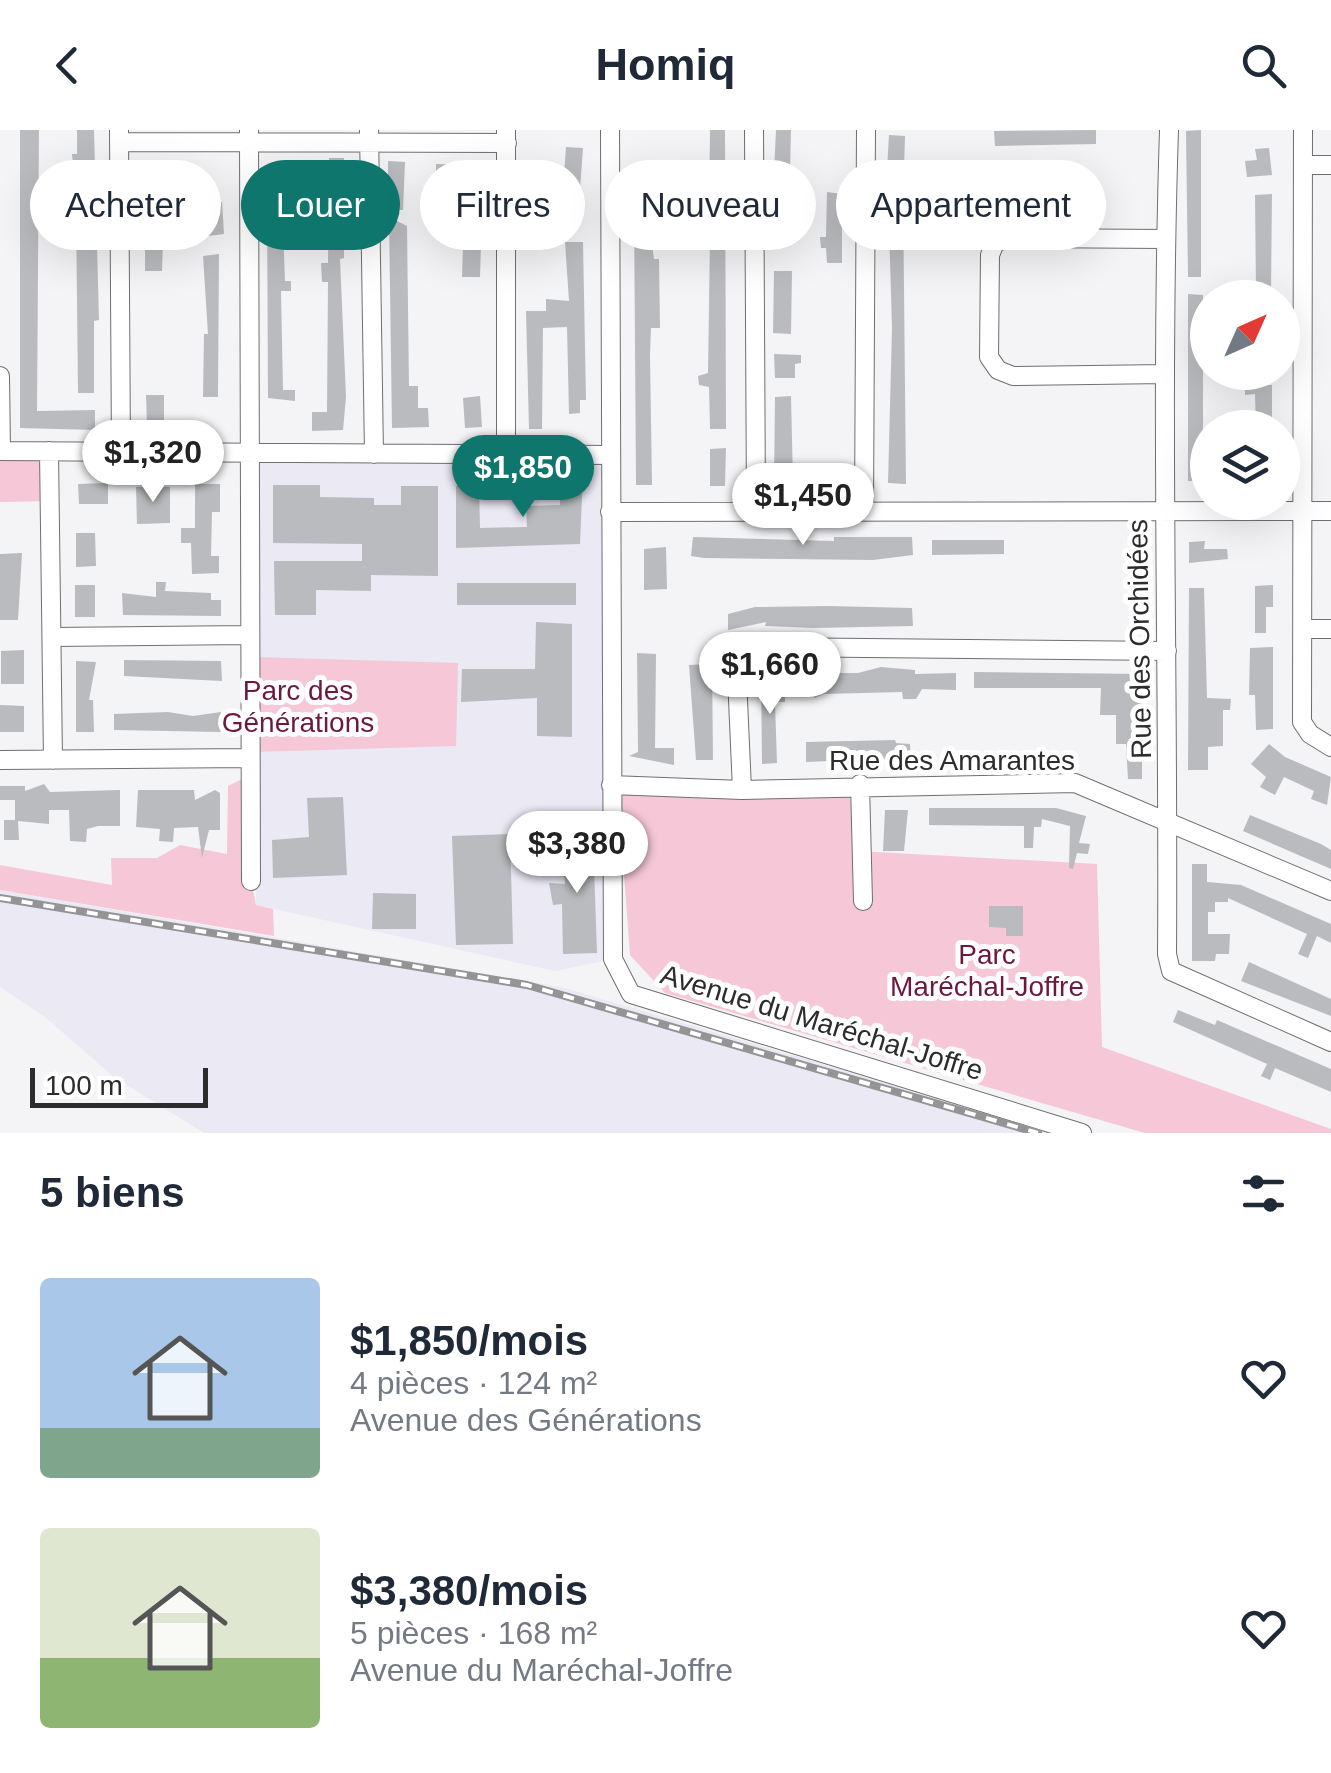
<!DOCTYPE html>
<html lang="fr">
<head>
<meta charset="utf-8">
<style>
	:root { --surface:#fff; --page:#f6f6f7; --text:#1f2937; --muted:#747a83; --accent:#0f766e }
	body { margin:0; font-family:Helvetica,sans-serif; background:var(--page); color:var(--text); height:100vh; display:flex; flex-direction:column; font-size:38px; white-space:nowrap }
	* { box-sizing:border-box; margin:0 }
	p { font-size:32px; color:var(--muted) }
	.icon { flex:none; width:55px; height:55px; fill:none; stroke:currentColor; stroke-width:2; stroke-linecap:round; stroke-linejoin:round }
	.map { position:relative; height:1003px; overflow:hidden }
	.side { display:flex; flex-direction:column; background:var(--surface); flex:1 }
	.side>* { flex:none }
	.guide { position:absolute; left:30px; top:30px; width:1272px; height:90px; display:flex; gap:20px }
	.needle { width:65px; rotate:45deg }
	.fabs { position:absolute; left:1190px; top:150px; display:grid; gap:20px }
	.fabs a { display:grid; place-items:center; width:110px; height:110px; border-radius:50%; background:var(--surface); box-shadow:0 10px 40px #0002; font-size:50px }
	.scale { position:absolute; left:30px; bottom:25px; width:178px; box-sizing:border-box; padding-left:10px; border:5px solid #2c2c2d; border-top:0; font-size:28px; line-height:35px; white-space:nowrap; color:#2c2c2d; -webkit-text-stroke:8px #fff; paint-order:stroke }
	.price { position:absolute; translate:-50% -85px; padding:0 22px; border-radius:35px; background:#fff; color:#222; font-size:32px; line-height:65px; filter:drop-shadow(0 2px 5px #0008) }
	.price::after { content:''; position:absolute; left:50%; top:60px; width:30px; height:22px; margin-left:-15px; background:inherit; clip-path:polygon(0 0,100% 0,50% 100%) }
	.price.on { background:var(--accent); color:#fff }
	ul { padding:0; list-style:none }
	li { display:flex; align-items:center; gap:30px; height:250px; padding:0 40px }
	li span { display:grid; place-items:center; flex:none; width:280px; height:200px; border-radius:10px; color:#555 }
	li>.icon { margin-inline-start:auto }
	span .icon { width:120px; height:120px; fill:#fffc; stroke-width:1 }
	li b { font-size:42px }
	h2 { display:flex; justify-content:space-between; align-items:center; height:120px; padding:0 40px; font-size:42px }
	.chip { padding:0 35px; border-radius:45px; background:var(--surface); box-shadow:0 10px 40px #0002; font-size:35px; line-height:90px }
	.chip.on { background:var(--accent); color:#fff }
	header { display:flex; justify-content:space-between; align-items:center; height:130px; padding:0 40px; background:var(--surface); font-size:45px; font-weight:800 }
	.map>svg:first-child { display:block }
</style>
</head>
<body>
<header><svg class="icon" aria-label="back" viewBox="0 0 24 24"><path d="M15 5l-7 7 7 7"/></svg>Homiq<svg class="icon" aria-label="search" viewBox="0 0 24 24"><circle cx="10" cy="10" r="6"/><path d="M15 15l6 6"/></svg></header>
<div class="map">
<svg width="1331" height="1003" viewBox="0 0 1331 1003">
	<rect width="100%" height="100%" fill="#f4f4f7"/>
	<path fill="#eae9f4" d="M250,324L610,325L613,829L555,841L256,775Z
		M0,760L565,858L1056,1003H204L114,947L45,887L0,857Z"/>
	<path fill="#f6c7d7" d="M49,321L50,371L0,372V322Z
		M251,527L458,533L456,616L252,622Z
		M248,646L251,751L256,775L273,779L274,806L0,760V735L112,755L111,728H157L180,715L227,724L228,656Z
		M618,664L850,667L857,721L1097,734L1102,917L1331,999V1003H1145L665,863L630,825Z"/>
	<path fill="#b9bbbe" d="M20,0H39L37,281L95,280V300L20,298Z
		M77,0H94L99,190L94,191V263H78L76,79H59L58,70H39V61L75,59L72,24H77Z
		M710,0H725L726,299H710L709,257L699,255L698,246L708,243L710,107H700V94H709Z
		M776,0H791L790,42H774Z
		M1096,0V14L995,16L994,1Z
		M1201,0V147H1188L1186,1Z
		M889,5L905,6L904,41L887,40Z
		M566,17L583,18L579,73H562Z
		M1269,18L1272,45L1247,47L1245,31L1257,30L1255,19Z
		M329,28H344V128L340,129L346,267L343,300L312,301V282H327L328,152H322L321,133H328Z
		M145,30L166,31L162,141H145Z
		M462,30H481V61L462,62V50H436V34L462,35Z
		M388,31L405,32L403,80H388Z
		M526,52H543V112H528Z
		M888,61H903L906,354L888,353L892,198Z
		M827,62L842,64V133H827L826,118H821L820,107H826Z
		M1272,64L1271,160L1256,161L1255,65Z
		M282,67L285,151H291V161H281L283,260H295V271L268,268L267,69Z
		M989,68L1094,70L1095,84H989Z
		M222,72L224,104L208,106L205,74Z
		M634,76H652V114L654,129H659L660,198H651L650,226L652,355H636Z
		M389,87L407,96L409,256H418V278H428L429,297L392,298Z
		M565,112H583L586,270H580V283L569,284L567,197L543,198L542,299H529L526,181H546V169L569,171Z
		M463,114L481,115L480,147H462Z
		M219,124L218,267H203L204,204H208L203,126Z
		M774,141H792L791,204L773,203Z
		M1188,164L1203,165V351H1188Z
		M774,224L801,225V233L795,234V248H775Z
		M1245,255H1272V298H1256L1255,264L1245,265Z
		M146,265H164V296H147Z
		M480,266L482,297L465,298L463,268Z
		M791,266L793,353H774L775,267Z
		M726,318L725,356H710V319Z
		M559,344H583L580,414L456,418V356H479L480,398L527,397L526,376L560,375Z
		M108,353V374H79L78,354Z
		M195,354H220V382H212L211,426H219V443L192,444L191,413H181V398H195Z
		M273,355H320V367L374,368V375H401V356H438V446L371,445V461L316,460V485H275L274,431H362V414L273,413Z
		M136,357H170V393L137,394Z
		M76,403H95L96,436L76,437Z
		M693,407L834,411V407H912L913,425L873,430L704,428L691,426Z
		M932,410H1004V424L932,425Z
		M1205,411L1204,419H1227L1228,429L1189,433V412Z
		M666,417L667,459L644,460V419Z
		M22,423L18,490H0V424Z
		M156,452H166L165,461L211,463V470H221V486L123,485L122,463L156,467Z
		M457,453H576V475H457Z
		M75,455H95V487H75Z
		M1273,455V477H1266V503H1255V456Z
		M1189,458H1204L1207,568L1231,569L1230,580H1223V616L1208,617V640H1188Z
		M828,476L912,478L913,496L814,498L765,496L766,492L728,500V484L755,477Z
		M536,492L572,494V607L537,606V568L461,572L462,539H535Z
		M1273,517V599L1256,600L1255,565H1249L1250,518Z
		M24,520V554H1V521Z
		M637,523L656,524L655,618H674V635L629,626L638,622Z
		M124,530L221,531L222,551L124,546Z
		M76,531L96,532L89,570H93L94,602H76Z
		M712,534L713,630H696L689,535Z
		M881,537L915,540V544L956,543V560L922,559L916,569H903L902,562L824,564L814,568V562H806L807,543H858Z
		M974,542L1142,544V649H1128L1126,614H1116V585H1100L1101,558H974Z
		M761,545L777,546V559H785V572H775L777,633L762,634Z
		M0,575L24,576V602H0Z
		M168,582L193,586L221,582V602L114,600V584Z
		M895,610L896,613L910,614L911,630L869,629L857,637L855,630L806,632V612Z
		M1269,614L1285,627L1331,647L1327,675L1311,669L1314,661L1284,647L1275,665L1260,657L1266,647L1251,634Z
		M44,654L50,662L120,660V696H98L87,699L86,712L70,711L69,680H49V694L18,691L19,710H4V690H15V670H0V656H25V661Z
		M138,660H194L195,670L215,660L220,663V700H209L202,728L198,697L174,698L173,712L159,711L160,699L136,697Z
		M343,667L347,745L273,748L272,710L309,707L307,668Z
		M929,678H1056L1086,686L1079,713L1090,714L1088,724L1077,723L1073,739L1069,738L1070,696L1042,689L1041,697H1034L1033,718H1024V696L929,695Z
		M885,680H908L904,721H883Z
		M1250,685L1321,714L1331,720V739L1243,701Z
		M510,704L513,814L456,815L452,706Z
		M556,708H593L597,823L563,824L562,774L553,775L549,753L565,754L564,724L558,725Z
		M1192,734H1207V752L1241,755L1331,794V813L1317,806L1308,828L1298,824L1307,804L1228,768V772H1215V782H1208V804H1230L1229,824H1216L1215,831H1192Z
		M373,763L416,764V799H372Z
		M989,776H1023V806H1006V798L989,797Z
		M1249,832L1331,869V886L1241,851Z
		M1178,880L1215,895L1217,890L1331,939V962L1275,938L1270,950L1261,946L1267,934L1173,892Z"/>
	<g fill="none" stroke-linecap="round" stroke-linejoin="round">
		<defs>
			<path id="minor" d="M119,0L121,322
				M249,0L251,751
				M369,0L374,324
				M506,0V324
				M610,0L613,829L631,864L1082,1003
				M754,0L756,379
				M1169,0C1160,274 1169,549 1167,824L1171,841L1331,912
				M1303,0L1302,592L1310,604L1331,617
				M119,12L507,13
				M1303,35H1331
				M1165,244L1013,246L998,240L989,227L990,125L995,113L1007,108L1166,109
				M0,246L1,321
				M0,321L610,325
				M49,321L53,630
				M864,379L866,0
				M610,382L1331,381
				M1302,499H1331
				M52,507L248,505
				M0,630L248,628
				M860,654L863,771
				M611,655L742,660L1075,653L1331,761
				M742,660L737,547L744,532L765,517L1167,521"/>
		</defs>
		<use href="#minor" stroke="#6f6f72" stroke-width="20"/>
		<use href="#minor" stroke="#fff" stroke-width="18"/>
		<defs>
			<path id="rail" d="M0,768L527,855L1038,1003"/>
		</defs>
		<use href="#rail" stroke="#949496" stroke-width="8"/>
		<use href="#rail" stroke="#fff" stroke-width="4" stroke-dasharray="11" stroke-linecap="butt"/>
	</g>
	<g text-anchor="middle" stroke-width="10" stroke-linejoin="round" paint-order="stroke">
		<g font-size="28" fill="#2c2c2d" stroke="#fff">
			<text transform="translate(1139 509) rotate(-91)" y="10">Rue des Orchidées</text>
			<text x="952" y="640">Rue des Amarantes</text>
			<text transform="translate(822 892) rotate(17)" y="10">Avenue du Maréchal-Joffre</text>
		</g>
		<g font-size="28" fill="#6e1840" stroke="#fff">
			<text x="298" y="570">Parc des<tspan x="298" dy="32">Générations</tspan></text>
			<text x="987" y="834">Parc<tspan x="987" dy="32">Maréchal-Joffre</tspan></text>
		</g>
	</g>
</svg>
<div class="fabs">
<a><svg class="needle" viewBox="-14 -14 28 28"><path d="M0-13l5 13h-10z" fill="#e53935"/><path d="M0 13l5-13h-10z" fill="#747a83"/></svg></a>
<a><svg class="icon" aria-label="layers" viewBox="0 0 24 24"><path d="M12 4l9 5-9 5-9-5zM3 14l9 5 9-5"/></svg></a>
</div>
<div class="scale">100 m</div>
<b class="price" style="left:153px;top:375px">$1,320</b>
<b class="price on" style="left:523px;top:390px">$1,850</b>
<b class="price" style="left:803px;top:418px">$1,450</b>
<b class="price" style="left:770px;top:587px">$1,660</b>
<b class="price" style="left:577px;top:766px">$3,380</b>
<div class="guide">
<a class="chip">Acheter</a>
<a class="chip on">Louer</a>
<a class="chip">Filtres</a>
<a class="chip">Nouveau</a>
<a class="chip">Appartement</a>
</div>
</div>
<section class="side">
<h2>5 biens<svg class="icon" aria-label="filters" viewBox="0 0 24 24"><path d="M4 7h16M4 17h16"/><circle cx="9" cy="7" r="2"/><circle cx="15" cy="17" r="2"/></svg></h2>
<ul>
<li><span style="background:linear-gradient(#a9c7e8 75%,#7fa58c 0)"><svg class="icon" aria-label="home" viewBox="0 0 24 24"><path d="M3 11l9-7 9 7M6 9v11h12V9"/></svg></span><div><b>$1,850/mois</b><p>4 pièces · 124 m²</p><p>Avenue des Générations</p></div><svg class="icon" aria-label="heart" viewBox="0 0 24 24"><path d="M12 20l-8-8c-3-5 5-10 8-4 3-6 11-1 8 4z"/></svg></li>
<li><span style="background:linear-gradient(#dfe7d0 65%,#8fb573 0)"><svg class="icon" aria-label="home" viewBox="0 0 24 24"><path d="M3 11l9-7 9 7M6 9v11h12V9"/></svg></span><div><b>$3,380/mois</b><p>5 pièces · 168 m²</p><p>Avenue du Maréchal-Joffre</p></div><svg class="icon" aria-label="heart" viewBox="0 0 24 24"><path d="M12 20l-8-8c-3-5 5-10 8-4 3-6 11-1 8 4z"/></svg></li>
</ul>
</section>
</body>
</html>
